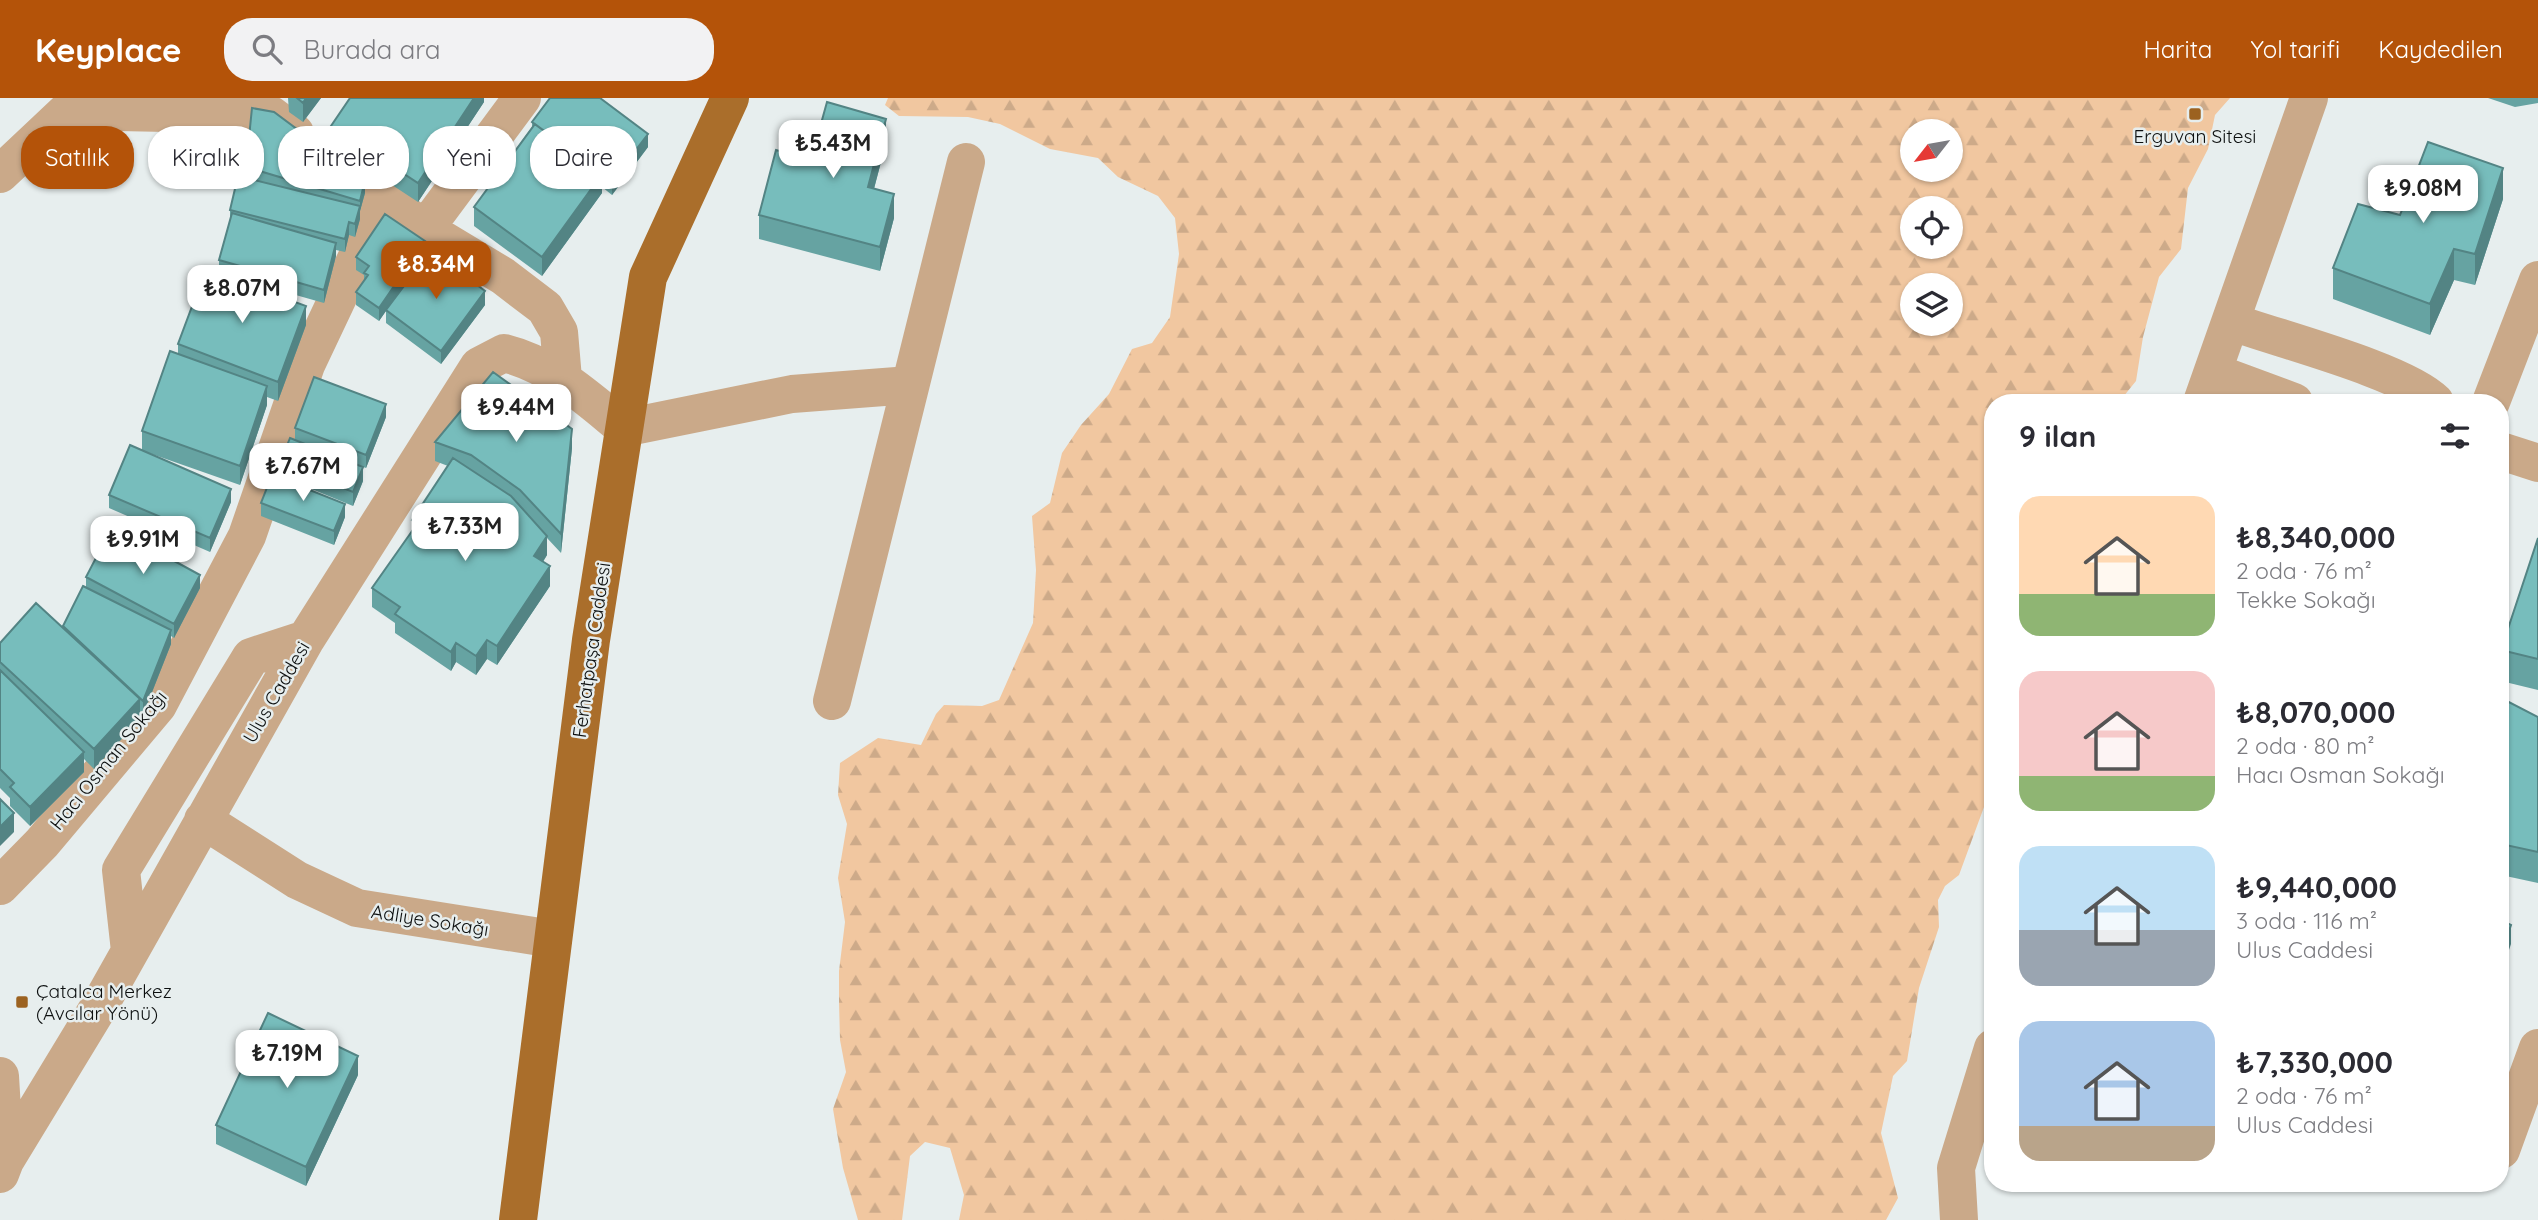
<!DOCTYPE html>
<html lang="tr">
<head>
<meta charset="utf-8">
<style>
	:root { --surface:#fff; --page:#f2f2f3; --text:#2b2b33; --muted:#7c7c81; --accent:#b45309 }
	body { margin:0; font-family:Quicksand,sans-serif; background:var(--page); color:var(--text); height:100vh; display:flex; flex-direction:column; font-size:26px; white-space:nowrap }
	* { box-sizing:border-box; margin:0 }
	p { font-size:23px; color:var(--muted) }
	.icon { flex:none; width:38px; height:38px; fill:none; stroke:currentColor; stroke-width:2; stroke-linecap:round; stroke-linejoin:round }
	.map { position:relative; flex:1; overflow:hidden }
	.sheet { position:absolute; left:1984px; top:296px; width:525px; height:798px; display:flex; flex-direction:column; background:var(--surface); border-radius:28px; box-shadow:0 2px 5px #0004 }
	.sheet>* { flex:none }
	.guide { position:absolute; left:21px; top:28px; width:665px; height:63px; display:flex; gap:14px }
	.needle { width:46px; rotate:239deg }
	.fabs { position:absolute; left:1900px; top:21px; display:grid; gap:14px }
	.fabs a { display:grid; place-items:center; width:63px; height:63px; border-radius:50%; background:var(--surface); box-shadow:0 2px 5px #0004; font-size:35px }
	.price { position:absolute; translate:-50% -60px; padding:0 16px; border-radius:14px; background:#fff; color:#222; font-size:23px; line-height:46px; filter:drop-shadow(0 2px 4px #0008) }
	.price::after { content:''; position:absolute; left:50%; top:42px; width:21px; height:16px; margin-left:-10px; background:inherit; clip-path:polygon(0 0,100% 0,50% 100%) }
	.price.current { background:var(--accent); color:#fff }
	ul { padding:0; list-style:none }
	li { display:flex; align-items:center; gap:21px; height:175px; padding:0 35px }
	li span { display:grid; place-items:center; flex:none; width:196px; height:140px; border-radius:21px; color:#555 }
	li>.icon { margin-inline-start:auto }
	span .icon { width:84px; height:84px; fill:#fffc; stroke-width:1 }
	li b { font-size:30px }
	h2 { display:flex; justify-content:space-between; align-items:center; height:84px; padding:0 35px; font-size:30px }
	.pill { padding:0 24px; border-radius:28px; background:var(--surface); box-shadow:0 2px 5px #0004; font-size:24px; line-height:63px }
	.pill.current { background:var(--accent); color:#fff }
	header { display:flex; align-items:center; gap:42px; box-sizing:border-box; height:98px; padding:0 35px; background:var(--accent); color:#fff }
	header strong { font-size:33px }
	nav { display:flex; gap:38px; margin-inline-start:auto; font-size:24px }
	.search { width:490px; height:63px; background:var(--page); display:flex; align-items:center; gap:18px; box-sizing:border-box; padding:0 24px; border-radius:28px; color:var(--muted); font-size:26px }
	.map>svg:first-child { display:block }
</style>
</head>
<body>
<header>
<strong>Keyplace</strong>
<div class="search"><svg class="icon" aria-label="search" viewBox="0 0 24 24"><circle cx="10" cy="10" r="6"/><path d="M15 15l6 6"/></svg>Burada ara</div>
<nav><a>Harita</a><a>Yol tarifi</a><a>Kaydedilen</a></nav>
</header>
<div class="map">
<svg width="2538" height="1122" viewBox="0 0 2538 1122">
	<defs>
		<pattern id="forest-firs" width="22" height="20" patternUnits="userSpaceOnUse" patternTransform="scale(1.75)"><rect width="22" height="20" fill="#f1c7a0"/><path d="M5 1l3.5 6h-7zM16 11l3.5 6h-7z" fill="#cdaa89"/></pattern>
	</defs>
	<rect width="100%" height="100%" fill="#e7eeee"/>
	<path fill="url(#forest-firs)" fill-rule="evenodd" d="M888,0H2230L2215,17L2208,51L2188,90L2181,151L2159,179L2143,239L2136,283L2119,304H1993V674L1991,690L1959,777L1945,788L1938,802L1939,829L1919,890L1907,963L1893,978L1881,1035L1898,1100L1886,1122H959L964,1097L950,1050L925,1044L910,1058L902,1122H858L843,1070L833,1011L846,974L840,942L839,903V873L845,824L838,780L847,726L838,697L840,665L878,640L921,647L936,616L944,607L982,608L999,602L1033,525L1036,472L1032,418L1050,405L1062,355L1081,327L1109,296L1132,251L1152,245L1170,219L1179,156L1175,120L1158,98L1118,79L1098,60L1050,51L1000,26L968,19L899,18L885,7ZM1913,33H1951V72H1913ZM1913,110H1951V149H1913ZM1913,187H1951V226H1913Z"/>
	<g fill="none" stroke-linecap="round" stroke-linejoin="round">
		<path stroke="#caa989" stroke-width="38" d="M0,76L67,13L271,17L295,35
			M366,88L425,131L503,178L545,210L559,234L563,281
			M425,131L522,0
			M2232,224C2279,241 2404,273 2435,304
			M2213,274L2294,304
			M2202,304L2309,0
			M2491,304L2538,182
			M2501,353L2538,365
			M832,603L966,64
			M203,722L297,782L357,810L553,841
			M0,788L42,745L158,607L247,438L306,267L384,102
			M130,853L121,772L251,559L306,541
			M0,978L5,1063
			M2501,1052L2538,950
			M0,1076L5,1063L101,905L306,541L479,268L504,255C552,267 586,299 624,330L792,296L910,287
			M1959,1122L1956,1070L1993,950"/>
		<path stroke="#aa6e2b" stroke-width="38" d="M518,1122L591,542L648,179L730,0"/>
	</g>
	<path fill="#66a3a2" d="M288,0H321L303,24L289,14Z
		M484,0V4L418,104L331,47V28Z
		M2488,0H2538V5L2515,9Z
		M532,24L648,49L612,97L602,89V95L542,178L474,128V109L532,29Z
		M886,45L874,91L894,120L880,173L759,141V117L811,62Z
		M246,69L365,95L360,113V121L355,139L349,137L345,154L336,152V158L324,205L221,176L306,227L278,303L267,299V307L240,387L146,354L231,404L210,454L109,410V397L142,352V333L178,256V246L219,176V162L230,124V112L246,79Z
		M2503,101L2475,187L2454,182L2430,237L2333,201V170L2400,117Z
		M425,157L397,198L485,207L441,266L386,225V213L379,223L356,207V194L364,183V177L356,172V159Z
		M386,319L366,370L347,363L363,383L353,408L280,378V365L295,342V330Z
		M435,344L572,350L561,455L547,440V457L543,464L550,488L497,567L487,561L476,577L456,564L451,573L395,535V525L372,509V490L412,434V422L448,368L435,363Z
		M261,405L345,419L334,447L261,418Z
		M2538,440V592L2501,583V550Z
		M86,479L200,490L174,540L171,538V546L143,617L140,614V621L94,671L84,661V674L30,728L10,708V700L0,690V545L63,530L86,489Z
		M2501,600L2538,619V785L2501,777Z
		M358,977L306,1088L216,1046V1027Z"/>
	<path fill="#538484" d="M306,0H321L303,24V5Z
		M474,0H484V4L418,104V85Z
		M886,21V45L868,113V89Z
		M648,36V49L612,97V83Z
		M2503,70V101L2475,187V156Z
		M602,76V95L542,178V159Z
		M365,82V95L360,113V121L355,139V126L360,110V103Z
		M894,96V120L880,173V149Z
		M349,124V137L345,154V141Z
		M425,143V157L379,223V210Z
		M336,145V158L324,205V192Z
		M2454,151V182L2430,237V206Z
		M485,193V207L441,266V253Z
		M306,208V227L278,303V284Z
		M267,288V307L240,387V368Z
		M386,306V319L366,370V357Z
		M572,331V350L561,455V436Z
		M363,369V383L353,408V394Z
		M231,391V404L210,454V440Z
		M345,406V419L334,447V433Z
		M547,438V457L534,477V458Z
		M550,468V488L497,567V548Z
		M200,477V490L174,540V526Z
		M171,532V546L143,617V603Z
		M487,542V561L476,577V558Z
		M456,545V564L451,573V554Z
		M140,601V621L94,671V651Z
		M84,654V674L30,728V709Z
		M14,715V734L0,748V729Z
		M2511,827V846L2501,876V857Z
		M358,958V977L306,1088V1069Z"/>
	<path fill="#77bdbc" stroke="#538484" stroke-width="2" d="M297,0H306L303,5Z
		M350,0H474L418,85L331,28Z
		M550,0H600L648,36L612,83L532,24Z
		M827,4L886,21L868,89L894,96L880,149L759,117L776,52L811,62Z
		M252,10L274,14L365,82L360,103L246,69Z
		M535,26L602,76L542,159L474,109Z
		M2428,44L2503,70L2475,156L2454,151L2430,206L2333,170L2358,106L2400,117Z
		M238,78L360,108L355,126L349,124L345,141L230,112Z
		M232,115L336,145L324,192L219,162Z
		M385,116L425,143L379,210L356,194L368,177L364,175L369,168L356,159Z
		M431,152L485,193L441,253L386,212Z
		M206,171L306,208L278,284L178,246Z
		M170,253L267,288L240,368L142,333Z
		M493,274L572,331L561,436L520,392L471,357L435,344Z
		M314,279L386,306L366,357L295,330Z
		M290,340L363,369L353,394L280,365Z
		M130,347L231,391L210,440L109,397Z
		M453,360L511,398L547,438L534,458L550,468L497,548L487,542L476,558L456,545L451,554L395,516L400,509L372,490L417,426L412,422Z
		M272,377L345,406L334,433L261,405Z
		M112,429L200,477L174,526L86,479Z
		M2538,440V561L2501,552Z
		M83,488L171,532L143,603L63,528Z
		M36,505L140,601L94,651L0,564V545Z
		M0,572L84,654L30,709L10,689L14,685L0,671Z
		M2501,600L2538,619V754L2501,746Z
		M0,701L14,715L0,729Z
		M2501,822L2511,827L2501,857Z
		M268,915L358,958L306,1069L216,1027Z"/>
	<g fill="#9c6220" stroke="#e7eeee" stroke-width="2.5">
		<rect x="2188" y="9" width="14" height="14" rx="3.5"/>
		<rect x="15" y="897" width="14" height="14" rx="3.5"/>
	</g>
	<g text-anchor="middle" stroke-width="5" stroke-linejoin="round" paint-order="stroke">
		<g font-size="19" fill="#0c0f0f" stroke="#e7eeee">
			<text x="2195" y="45">Erguvan Sitesi</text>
			<text x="36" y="900" text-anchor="start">Çatalca Merkez<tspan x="36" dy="22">(Avcılar Yönü)</tspan></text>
		</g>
		<g font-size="19" fill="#0c0f0f" stroke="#e7eeee">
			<text transform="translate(591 552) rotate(-82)" y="7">Ferhatpaşa Caddesi</text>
			<text transform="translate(276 594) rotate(-60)" y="7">Ulus Caddesi</text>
			<text transform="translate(108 662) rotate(-51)" y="7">Hacı Osman Sokağı</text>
			<text transform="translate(430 822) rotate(9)" y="7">Adliye Sokağı</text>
		</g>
	</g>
</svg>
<div class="fabs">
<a><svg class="needle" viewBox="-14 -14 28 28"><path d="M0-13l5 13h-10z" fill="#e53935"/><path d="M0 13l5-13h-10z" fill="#7c7c81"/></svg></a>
<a><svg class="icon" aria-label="locate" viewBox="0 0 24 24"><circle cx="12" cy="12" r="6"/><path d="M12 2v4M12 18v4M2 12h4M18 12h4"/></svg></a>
<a><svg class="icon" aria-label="layers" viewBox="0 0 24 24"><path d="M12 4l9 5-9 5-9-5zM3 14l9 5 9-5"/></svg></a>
</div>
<b class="price" style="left:833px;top:82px">₺5.43M</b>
<b class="price" style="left:2423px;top:127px">₺9.08M</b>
<b class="price current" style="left:436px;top:203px">₺8.34M</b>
<b class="price" style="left:242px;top:227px">₺8.07M</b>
<b class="price" style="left:516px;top:346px">₺9.44M</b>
<b class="price" style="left:303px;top:405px">₺7.67M</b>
<b class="price" style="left:465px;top:465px">₺7.33M</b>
<b class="price" style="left:143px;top:478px">₺9.91M</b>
<b class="price" style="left:287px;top:992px">₺7.19M</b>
<div class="guide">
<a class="pill current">Satılık</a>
<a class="pill">Kiralık</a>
<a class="pill">Filtreler</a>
<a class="pill">Yeni</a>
<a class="pill">Daire</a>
</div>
<section class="sheet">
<h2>9 ilan<svg class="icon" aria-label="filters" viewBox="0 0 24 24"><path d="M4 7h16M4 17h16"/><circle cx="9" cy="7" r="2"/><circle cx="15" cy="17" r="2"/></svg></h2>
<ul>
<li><span style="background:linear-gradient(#ffd9b3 70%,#8fb573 0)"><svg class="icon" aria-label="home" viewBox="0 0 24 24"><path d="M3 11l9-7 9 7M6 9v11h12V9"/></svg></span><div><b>₺8,340,000</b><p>2 oda · 76 m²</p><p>Tekke Sokağı</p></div></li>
<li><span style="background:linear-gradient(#f6c9c9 75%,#8fb573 0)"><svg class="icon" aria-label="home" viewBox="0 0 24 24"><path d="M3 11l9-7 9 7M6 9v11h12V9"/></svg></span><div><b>₺8,070,000</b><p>2 oda · 80 m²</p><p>Hacı Osman Sokağı</p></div></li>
<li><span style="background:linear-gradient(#bfe0f5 60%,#9aa5b1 0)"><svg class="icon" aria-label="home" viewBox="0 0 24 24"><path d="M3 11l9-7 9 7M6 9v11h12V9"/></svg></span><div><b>₺9,440,000</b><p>3 oda · 116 m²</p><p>Ulus Caddesi</p></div></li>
<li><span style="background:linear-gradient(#a9c7e8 75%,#b9a48a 0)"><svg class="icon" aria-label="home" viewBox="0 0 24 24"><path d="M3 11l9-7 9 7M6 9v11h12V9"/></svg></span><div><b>₺7,330,000</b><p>2 oda · 76 m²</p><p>Ulus Caddesi</p></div></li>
</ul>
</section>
</div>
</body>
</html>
